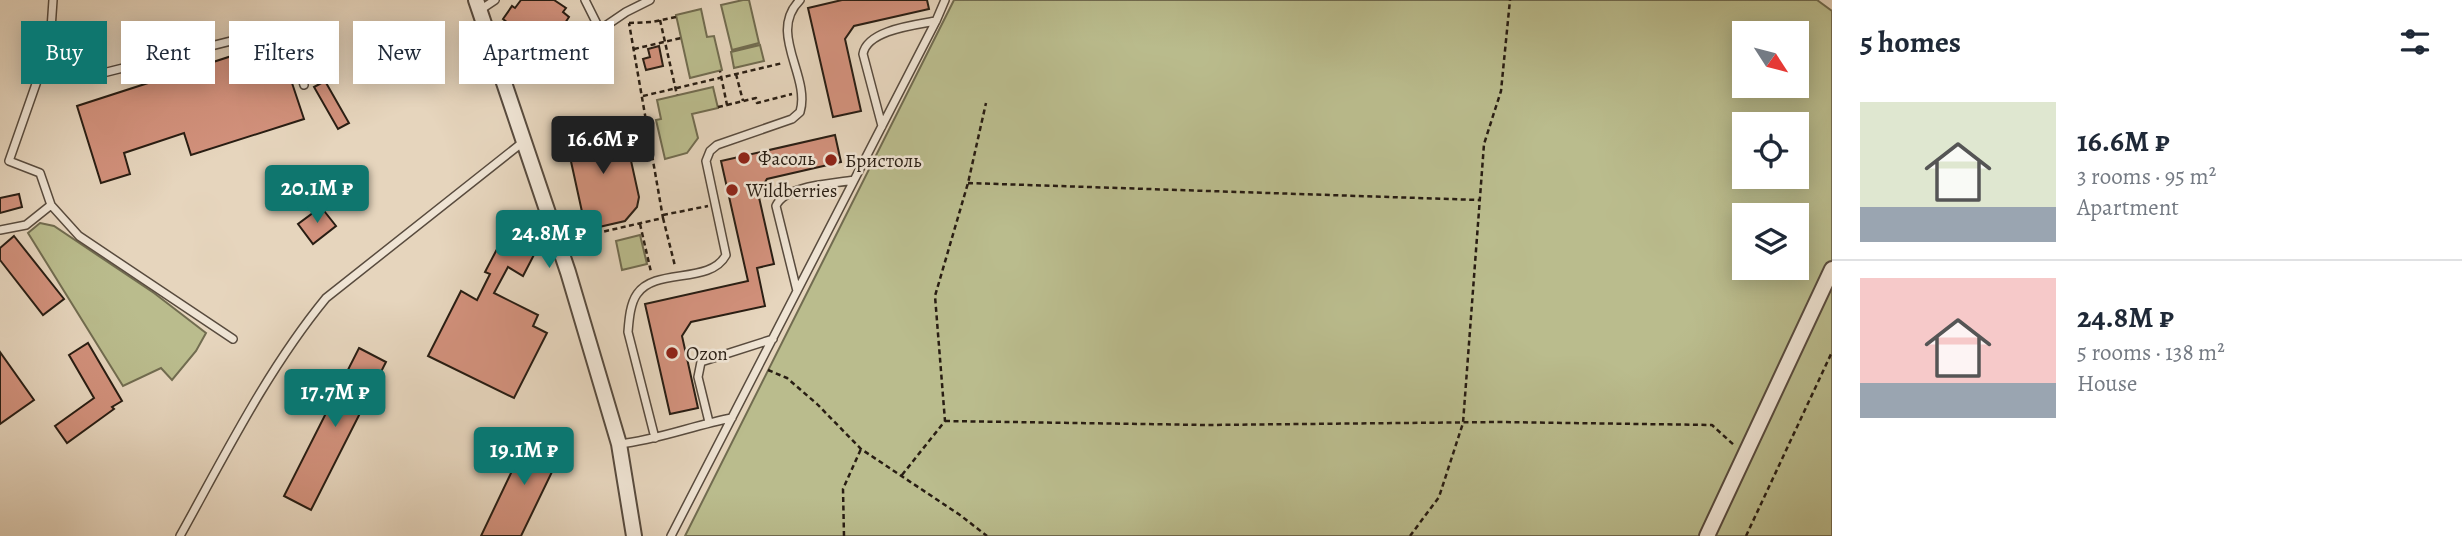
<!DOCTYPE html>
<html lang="en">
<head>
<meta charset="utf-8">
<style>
	:root { --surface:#fff; --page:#f2f2f3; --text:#1f2937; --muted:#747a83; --line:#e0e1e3; --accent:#0f766e }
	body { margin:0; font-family:Alegreya,serif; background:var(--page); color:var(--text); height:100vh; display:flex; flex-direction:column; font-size:26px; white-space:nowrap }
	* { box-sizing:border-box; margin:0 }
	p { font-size:23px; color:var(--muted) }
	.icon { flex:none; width:38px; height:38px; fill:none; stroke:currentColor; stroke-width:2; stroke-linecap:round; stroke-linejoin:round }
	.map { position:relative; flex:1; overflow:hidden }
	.details { display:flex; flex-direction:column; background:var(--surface); width:630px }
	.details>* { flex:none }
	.guide { position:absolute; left:21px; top:21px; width:665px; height:63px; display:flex; gap:14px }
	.needle { width:46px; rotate:126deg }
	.tools { position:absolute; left:1732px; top:21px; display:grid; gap:14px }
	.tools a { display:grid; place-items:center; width:77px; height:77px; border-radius:0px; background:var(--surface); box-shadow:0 4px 18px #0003; font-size:35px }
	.price { position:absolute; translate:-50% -60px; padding:0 16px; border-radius:7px; background:var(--accent); color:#fff; font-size:23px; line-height:46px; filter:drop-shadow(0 2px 4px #0008) }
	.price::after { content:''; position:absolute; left:50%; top:42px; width:21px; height:16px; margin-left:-10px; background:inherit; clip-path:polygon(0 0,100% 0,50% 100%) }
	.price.selected { background:#222; color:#fff }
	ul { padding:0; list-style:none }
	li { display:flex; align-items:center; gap:21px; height:175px; padding:0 28px }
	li+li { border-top:2px solid var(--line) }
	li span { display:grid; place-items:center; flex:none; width:196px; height:140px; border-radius:0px; color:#555 }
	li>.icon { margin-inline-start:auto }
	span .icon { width:84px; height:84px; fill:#fffc; stroke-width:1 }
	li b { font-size:30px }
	h2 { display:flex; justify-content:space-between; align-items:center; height:84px; padding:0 28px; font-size:30px }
	.tag { padding:0 24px; border-radius:0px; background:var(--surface); box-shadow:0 4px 18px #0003; font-size:24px; line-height:63px }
	.tag.selected { background:var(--accent); color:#fff }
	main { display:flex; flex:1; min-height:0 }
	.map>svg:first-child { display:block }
</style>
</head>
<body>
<main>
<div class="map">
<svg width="1832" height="536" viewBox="0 0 1832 536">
	<rect width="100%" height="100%" fill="#e6d5bd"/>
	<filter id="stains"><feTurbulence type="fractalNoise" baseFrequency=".00286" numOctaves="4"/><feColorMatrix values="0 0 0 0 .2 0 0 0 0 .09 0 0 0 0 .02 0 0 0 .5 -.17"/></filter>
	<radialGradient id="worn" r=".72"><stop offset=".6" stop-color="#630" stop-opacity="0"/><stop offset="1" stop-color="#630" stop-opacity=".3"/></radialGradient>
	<path fill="#babc8d" stroke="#716c50" stroke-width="2" fill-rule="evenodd" d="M743,0H749L759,43L732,50L721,5Z
		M954,0H1817L1832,11V536H685ZM1745,33H1797V86H1745ZM1745,124H1797V177H1745ZM1745,215H1797V268H1745Z
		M701,9L707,37L714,36L722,70L690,78L676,15Z
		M760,45L764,61L734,68L731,52Z
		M713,87L718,108L692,114L698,138L687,153L665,159L656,120L661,119L657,100Z
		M40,223L54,226L154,293L206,333L196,351L172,380L161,368L123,386L28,233Z
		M640,235L647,264L622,270L616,241Z"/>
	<path fill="#d2917c" stroke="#281d13" stroke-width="2" d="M521,0H554L566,8L563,12L569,17L555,38L553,31L525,36L528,46L504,30L508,23L503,19L512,6L515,8Z
		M842,0H927L929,9L854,26L845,39L861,111L833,117L808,8Z
		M278,41L304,119L191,155L184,133L124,153L130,174L101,183L77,106Z
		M659,46L663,66L646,70L643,59L650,57L648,49Z
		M325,81L349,123L338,129L314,87Z
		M604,126L621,131L626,138L639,197L637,207L625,221L586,230L565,134Z
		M835,135L841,162L767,179L758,193L774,264L757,268L765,306L691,322L682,336L698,408L670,414L645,304L748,281L721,161Z
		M19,194L22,207L0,213V198Z
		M321,207L336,226L313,244L298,224Z
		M507,230L538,247L523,276L508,267L494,293L538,315L533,326L547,333L514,398L428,356L461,291L477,300L490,274L485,272Z
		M14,236L64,299L43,315L0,260V248Z
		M88,343L122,401L112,407L114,409L67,443L55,426L94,398L69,355Z
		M359,348L386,362L311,510L284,496Z
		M0,352L34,400L0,424Z
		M531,431L564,447L521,536H481Z"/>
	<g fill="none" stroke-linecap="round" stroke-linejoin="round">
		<defs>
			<path id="service" d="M585,0L600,30
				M480,10L495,0
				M44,59L91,76L287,27L304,85
				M502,76L554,61L626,12L650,0
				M882,126L863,54C867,30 915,25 936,21
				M51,205L79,236L233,339
				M0,230L26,225L51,205L40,173L9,161L50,44L53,0
				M797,291L776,206C785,185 833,184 854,180
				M709,422L698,377L701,362L773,339
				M655,438L628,332C629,320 630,304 637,294C655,267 710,285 726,255L706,161L710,151L717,145L792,119L800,112C811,76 767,33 800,0
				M619,444C658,440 694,425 732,418
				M180,536C225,455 267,370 326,298L523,142
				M671,536L936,21L945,0"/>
			<path id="minor" d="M476,0L568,272L619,444L634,536
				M1707,536L1832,269"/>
		</defs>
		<use href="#service" stroke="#584b3e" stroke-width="10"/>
		<use href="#minor" stroke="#584b3e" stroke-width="18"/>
		<path stroke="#281d13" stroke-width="2.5" stroke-dasharray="5 3.5" stroke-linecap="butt" d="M660,20L677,95
			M629,23L652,22L676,17
			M634,49L681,38
			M736,74L743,101
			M643,96L783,63
			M727,105L756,98L757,103L792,94
			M718,107L727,105L720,71
			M968,183L1479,200
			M663,215L708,206
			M663,218L675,266
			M640,224L651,272
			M571,239L663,218L629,23
			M768,370L787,378L817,404L861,449L960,515L987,536
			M945,421L1207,425L1499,422L1712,425L1735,446
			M902,475L945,421L935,296L968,183L986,103
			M844,536L843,489L861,449
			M1410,536L1439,497L1463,423L1484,144L1501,91L1510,0
			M1746,536L1832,352"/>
		<use href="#service" stroke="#efe4d4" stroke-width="7"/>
		<use href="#minor" stroke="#efe4d4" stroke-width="14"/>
	</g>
	<g fill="#8f2418" stroke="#efe4d4" stroke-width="2.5">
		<circle cx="744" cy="158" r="7"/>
		<circle cx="831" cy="160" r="7"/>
		<circle cx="732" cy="190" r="7"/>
		<circle cx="672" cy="353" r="7"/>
	</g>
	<g text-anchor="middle" stroke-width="5" stroke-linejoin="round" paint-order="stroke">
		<g font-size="19" fill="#281d13" stroke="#efe4d4" text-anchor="start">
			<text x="758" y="165">Фасоль</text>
			<text x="845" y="167">Бристоль</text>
			<text x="746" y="197">Wildberries</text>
			<text x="686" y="360">Ozon</text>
		</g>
	</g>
	<rect width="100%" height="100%" filter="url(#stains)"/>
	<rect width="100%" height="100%" fill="url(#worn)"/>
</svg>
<div class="tools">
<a><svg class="needle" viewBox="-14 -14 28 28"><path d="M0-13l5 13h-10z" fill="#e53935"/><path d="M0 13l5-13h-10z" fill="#747a83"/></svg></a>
<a><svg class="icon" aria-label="locate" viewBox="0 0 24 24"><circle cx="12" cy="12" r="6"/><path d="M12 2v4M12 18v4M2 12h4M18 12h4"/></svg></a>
<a><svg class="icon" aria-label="layers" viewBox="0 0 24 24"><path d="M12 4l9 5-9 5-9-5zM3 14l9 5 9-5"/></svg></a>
</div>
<b class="price selected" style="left:603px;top:176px">16.6M ₽</b>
<b class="price" style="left:317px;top:225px">20.1M ₽</b>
<b class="price" style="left:549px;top:270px">24.8M ₽</b>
<b class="price" style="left:335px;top:429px">17.7M ₽</b>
<b class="price" style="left:524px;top:487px">19.1M ₽</b>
<div class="guide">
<a class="tag selected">Buy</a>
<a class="tag">Rent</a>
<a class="tag">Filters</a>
<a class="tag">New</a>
<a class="tag">Apartment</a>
</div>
</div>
<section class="details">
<h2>5 homes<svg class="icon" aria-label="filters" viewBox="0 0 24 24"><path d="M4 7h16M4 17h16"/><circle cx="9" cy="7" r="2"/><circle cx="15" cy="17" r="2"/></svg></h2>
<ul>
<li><span style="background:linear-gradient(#dfe7d0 75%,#9aa5b1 0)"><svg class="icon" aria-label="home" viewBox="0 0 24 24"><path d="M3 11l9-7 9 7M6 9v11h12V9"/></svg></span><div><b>16.6M ₽</b><p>3 rooms · 95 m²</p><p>Apartment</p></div></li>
<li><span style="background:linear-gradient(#f6c9c9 75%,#9aa5b1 0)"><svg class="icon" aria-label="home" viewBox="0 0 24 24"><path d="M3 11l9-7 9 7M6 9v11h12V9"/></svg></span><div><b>24.8M ₽</b><p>5 rooms · 138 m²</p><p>House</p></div></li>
</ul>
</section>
</main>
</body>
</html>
